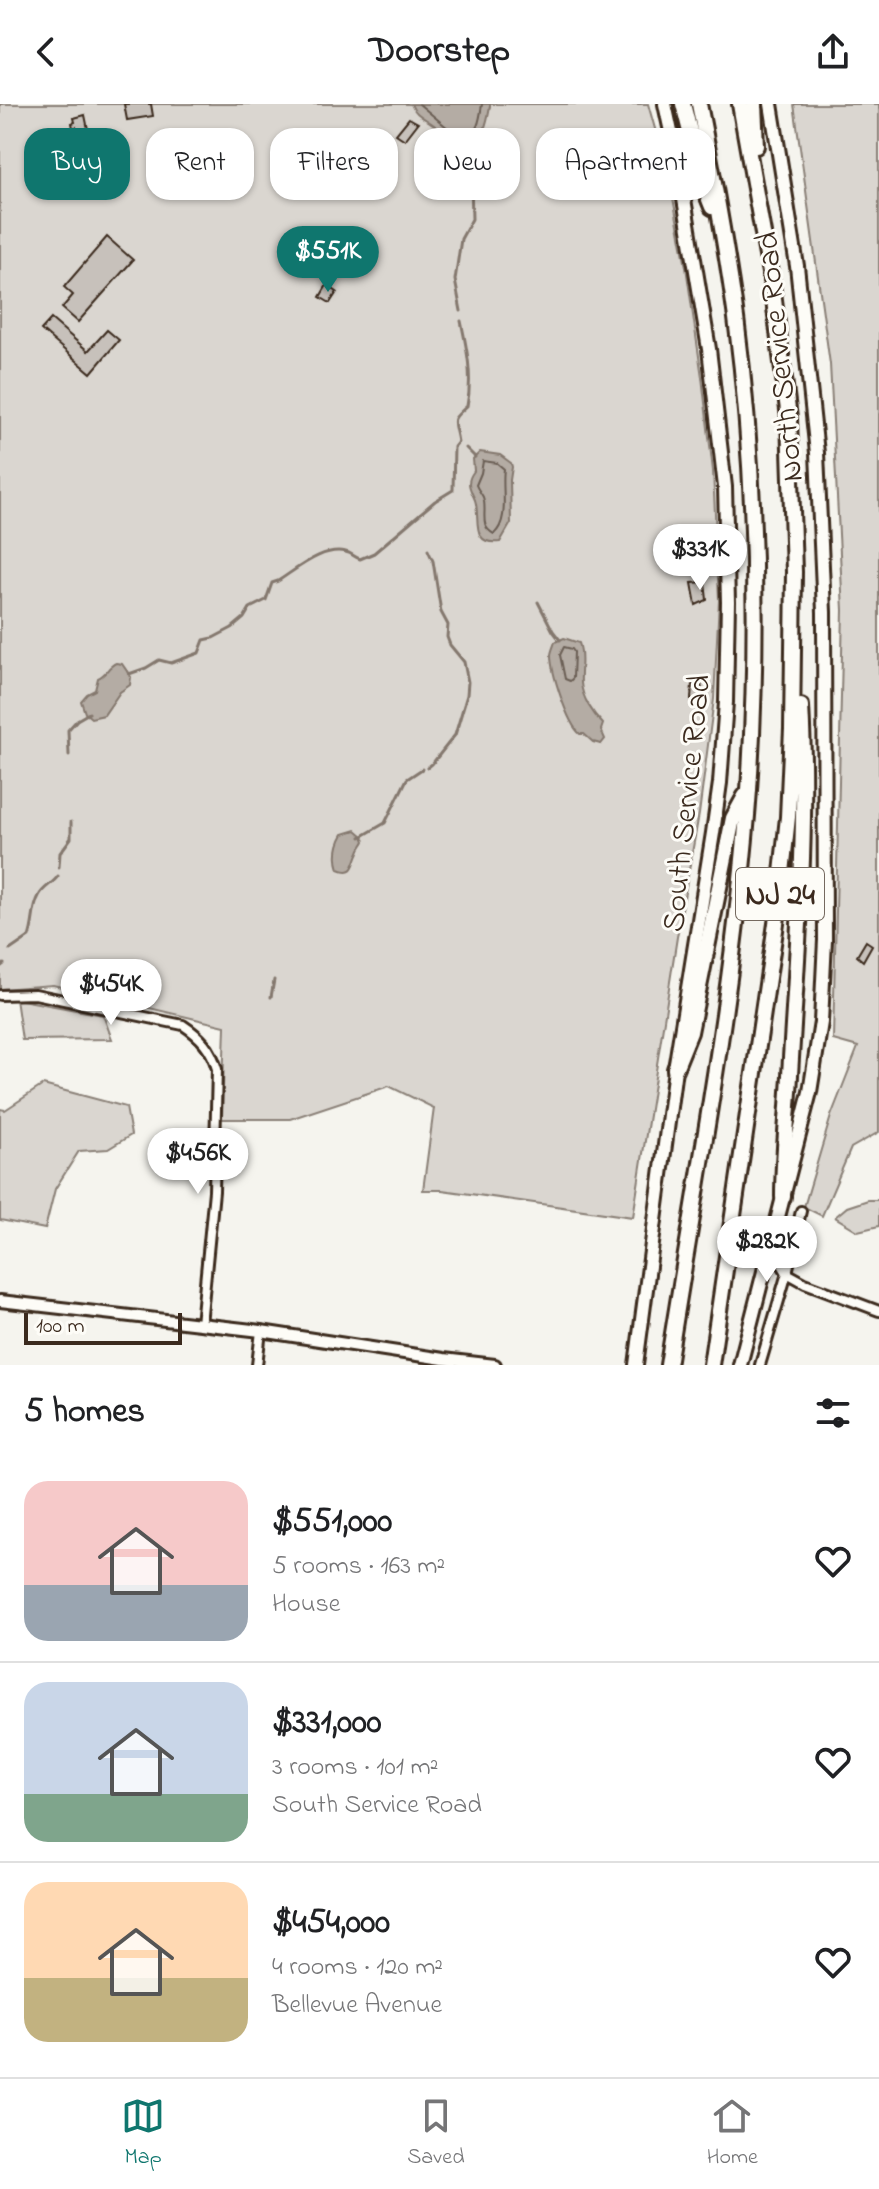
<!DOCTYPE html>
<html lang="en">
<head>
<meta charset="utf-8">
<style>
	:root { --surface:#fff; --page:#f2f2f2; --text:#202124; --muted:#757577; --line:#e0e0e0; --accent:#0f766e }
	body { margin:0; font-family:"Indie Flower",sans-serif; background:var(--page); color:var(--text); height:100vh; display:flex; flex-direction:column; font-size:30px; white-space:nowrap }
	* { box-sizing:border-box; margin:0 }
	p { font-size:26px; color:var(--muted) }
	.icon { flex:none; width:44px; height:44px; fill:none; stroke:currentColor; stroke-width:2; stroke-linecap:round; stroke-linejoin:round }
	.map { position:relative; height:1261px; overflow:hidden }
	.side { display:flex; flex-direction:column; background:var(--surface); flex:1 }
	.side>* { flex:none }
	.hud { position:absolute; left:24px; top:24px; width:832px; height:72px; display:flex; gap:16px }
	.scale { position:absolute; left:24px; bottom:20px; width:158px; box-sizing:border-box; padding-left:8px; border:4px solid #3b2a1e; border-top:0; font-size:22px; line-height:28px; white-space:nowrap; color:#3b2a1e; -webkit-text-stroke:6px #fdfcf7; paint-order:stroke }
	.price { position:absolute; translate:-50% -68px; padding:0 18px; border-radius:28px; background:#fff; color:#222; font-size:26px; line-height:52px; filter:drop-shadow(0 2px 4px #0008) }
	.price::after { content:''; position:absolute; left:50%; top:48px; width:24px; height:18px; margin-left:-12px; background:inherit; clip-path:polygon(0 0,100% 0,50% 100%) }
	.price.current { background:var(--accent); color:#fff }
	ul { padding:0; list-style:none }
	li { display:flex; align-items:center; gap:24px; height:200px; padding:0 24px }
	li+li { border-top:2px solid var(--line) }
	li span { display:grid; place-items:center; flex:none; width:224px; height:160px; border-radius:24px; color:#555 }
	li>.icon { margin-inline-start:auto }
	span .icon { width:96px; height:96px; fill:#fffc; stroke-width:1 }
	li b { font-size:34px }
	h2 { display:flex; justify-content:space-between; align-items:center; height:96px; padding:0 24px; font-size:34px }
	.chip { padding:0 28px; border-radius:24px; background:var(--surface); box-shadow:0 2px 6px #0004; font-size:28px; line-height:72px }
	.chip.current { background:var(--accent); color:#fff }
	header { display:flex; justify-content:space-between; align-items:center; height:104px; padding:0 24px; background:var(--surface); font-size:36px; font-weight:700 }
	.tabs { display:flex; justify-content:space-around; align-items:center; height:112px; border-top:2px solid var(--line); background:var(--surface); font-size:22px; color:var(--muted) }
	.tabs a { display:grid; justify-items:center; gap:4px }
	.tabs .current { color:var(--accent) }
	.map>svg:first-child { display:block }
</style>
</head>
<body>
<header><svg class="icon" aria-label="back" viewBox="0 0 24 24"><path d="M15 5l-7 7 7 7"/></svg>Doorstep<svg class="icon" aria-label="share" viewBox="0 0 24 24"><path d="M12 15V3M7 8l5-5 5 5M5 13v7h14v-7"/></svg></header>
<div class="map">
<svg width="879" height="1261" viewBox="0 0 879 1261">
	<rect width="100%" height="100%" fill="#f5f4ee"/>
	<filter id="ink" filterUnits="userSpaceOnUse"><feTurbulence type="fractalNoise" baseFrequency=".0125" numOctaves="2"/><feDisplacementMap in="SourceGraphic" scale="16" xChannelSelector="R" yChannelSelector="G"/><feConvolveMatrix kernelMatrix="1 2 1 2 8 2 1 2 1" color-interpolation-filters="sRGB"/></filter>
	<g filter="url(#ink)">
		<path fill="#dad6d0" stroke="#8a8077" stroke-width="2" d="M0,0H648L670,78L686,163L702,273L713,367L719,496L714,595L699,710L677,833L633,1113L442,1086H423L434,1004L389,982L290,1015H222L225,922L53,881L0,885Z
			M794,0H879V1028L851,1044L822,1112L804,1103L831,1012L858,943L833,936L843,506L830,260Z
			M16,895L103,911L112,935L22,936Z
			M43,981L126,1003L131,1031L108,1045L79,1047L55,1085L45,1125L0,1116V1005L5,1006Z
			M868,1096H879V1122L858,1127L835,1113L847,1103Z"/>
		<path fill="#b4aca4" stroke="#84786e" stroke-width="2" d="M411,0H490V2C487,19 484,36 467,42C451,39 446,31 434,21C425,14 415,11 411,0Z
			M480,348L500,351L511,359L512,363L510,376L511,419L500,438C469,442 481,413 475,396C470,384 465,379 474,367L473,355Z
			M564,534L579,539C584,552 580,565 581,579C582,594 593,610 603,620L601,626L605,635L601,640L593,638L584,630H580C567,619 551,567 551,551C551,548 554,541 555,538Z
			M116,559L122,560L131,573L130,581L120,588L104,611L91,614L85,609L81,597L87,590L95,586L98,574C107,570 108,562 116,559Z
			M356,726L363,732L365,737C363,741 360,744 359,748C353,759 355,772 339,765C335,753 336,742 343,730Z"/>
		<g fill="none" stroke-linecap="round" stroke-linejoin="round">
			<path stroke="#6b5e54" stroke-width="2" d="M419,0L455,30L466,34C479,28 480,13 482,0
				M483,357L497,359L504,365C501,385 510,416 494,430C478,422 488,407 483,393C481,389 478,386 476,381L481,369Z
				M564,543L572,545L574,548L573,574L570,577L565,575L560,551Z"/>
			<path stroke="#84786e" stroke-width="3" d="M461,207L455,176L461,135L472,115L471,76L475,73L476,54L471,38
				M466,344L475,353
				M538,498L553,527L560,536
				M128,568L129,570L146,564L159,556L171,559L199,549L204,536L213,534L232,524L244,514L250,504L266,496L272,479L278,477C297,465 325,440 349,449C353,451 356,454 360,455L374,449L435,397L453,386L454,343L458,338C454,314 449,318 467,302C473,273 467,245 461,217
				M69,651L68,626L77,616L89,609
				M427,664L432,660L455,631L467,591L468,578L464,558L450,541L447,533L448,521L441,508L433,457L428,446
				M361,733L385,719L407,675L422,665
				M59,763L60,749L71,734V718
				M10,846L29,833C34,820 32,804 39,792C43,783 53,780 58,772
				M0,863L4,860
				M271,893L274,876"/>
		</g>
		<path fill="#c7c1bb" stroke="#3b2a1e" stroke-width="2" d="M124,0H151L153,12L127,16Z
			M85,11L89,30L78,32L76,23L73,24L72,19L75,18L74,14Z
			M409,14L418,19L405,36L396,30Z
			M107,133L133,156L78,218L62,204L73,191L64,183Z
			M327,181L337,188L330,199L320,193Z
			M51,215L88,247L107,226L119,236L91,269L41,226Z
			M705,478L707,496L696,501L692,479Z
			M701,579L703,595H691L692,580Z
			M866,837L872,841L863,857L857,852Z"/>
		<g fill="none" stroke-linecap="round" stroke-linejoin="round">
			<defs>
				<path id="minor" d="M0,891L35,890L183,921C201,933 211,944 217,965L214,1087L201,1220
					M771,1142L787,1169L805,1179L879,1207
					M257,1261L261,1227
					M760,1261L787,1169L801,1107"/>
				<path id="tertiary" d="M0,1197L261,1227L443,1255L495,1261"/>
				<path id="primary" d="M636,1261L675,965L713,729L720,679L726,598L728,498L725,383L709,245L679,65L665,0
					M740,1261L810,988L821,918L825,836L824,508L817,349L797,162L771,0"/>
				<path id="motorway" d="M683,0L704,83L712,103
					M754,0L756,42
					M675,965L690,928L733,714L745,692
					M783,1093C783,1052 788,1012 790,971C797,849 808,724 801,602
					M668,1261C698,1070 735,879 749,686C759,529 756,369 736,214C726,142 713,71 699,0
					M711,1261L778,806L788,713L792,625L794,468L789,314L772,180L740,0"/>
			</defs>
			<use href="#minor" stroke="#3b2a1e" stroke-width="14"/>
			<use href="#tertiary" stroke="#3b2a1e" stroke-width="16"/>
			<use href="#primary" stroke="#3b2a1e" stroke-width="18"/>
			<use href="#motorway" stroke="#3b2a1e" stroke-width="20"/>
			<use href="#minor" stroke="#fdfcf7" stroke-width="8"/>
			<use href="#tertiary" stroke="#fdfcf7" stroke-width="10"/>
			<use href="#primary" stroke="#fdfcf7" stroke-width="12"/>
			<use href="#motorway" stroke="#fdfcf7" stroke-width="14"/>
		</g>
	</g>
	<g text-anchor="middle" stroke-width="6" stroke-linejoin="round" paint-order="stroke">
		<rect fill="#fdfcf7" stroke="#75695f" stroke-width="2" x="736" y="764" width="88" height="52" rx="6"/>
		<g font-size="30" font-weight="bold" fill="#3b2a1e">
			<text x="780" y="800">NJ 24</text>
		</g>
		<g font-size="32" fill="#3b2a1e" stroke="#fdfcf7">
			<text transform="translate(778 253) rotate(-96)" y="11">North Service Road</text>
			<text transform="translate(685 699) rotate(-84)" y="11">South Service Road</text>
		</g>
	</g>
</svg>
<div class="scale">100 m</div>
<b class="price current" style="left:328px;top:190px">$551K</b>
<b class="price" style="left:700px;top:488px">$331K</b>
<b class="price" style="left:111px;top:923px">$454K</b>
<b class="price" style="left:198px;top:1092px">$456K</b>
<b class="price" style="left:767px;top:1180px">$282K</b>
<div class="hud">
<a class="chip current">Buy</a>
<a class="chip">Rent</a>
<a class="chip">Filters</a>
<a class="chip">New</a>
<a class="chip">Apartment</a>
</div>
</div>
<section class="side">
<h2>5 homes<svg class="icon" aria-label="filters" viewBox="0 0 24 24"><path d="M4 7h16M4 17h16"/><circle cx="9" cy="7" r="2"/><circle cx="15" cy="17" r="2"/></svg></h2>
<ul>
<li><span style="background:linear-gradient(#f6c9c9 65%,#9aa5b1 0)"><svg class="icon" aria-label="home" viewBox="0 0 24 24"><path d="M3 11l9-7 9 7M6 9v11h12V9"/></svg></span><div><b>$551,000</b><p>5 rooms · 163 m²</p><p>House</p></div><svg class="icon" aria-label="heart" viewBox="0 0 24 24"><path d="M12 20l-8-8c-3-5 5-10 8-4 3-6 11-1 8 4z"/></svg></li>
<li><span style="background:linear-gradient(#c9d6e8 70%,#7fa58c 0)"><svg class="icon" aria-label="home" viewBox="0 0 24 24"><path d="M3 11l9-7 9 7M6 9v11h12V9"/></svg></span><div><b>$331,000</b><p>3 rooms · 101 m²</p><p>South Service Road</p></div><svg class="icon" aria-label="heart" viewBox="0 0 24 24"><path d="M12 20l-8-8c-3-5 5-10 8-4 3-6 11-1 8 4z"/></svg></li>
<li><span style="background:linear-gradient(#ffd9b3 60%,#c2b280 0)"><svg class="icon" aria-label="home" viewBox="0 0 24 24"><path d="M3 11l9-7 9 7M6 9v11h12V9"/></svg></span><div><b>$454,000</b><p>4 rooms · 120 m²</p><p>Bellevue Avenue</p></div><svg class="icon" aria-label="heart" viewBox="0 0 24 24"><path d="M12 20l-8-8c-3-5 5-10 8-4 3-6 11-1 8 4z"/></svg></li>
</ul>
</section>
<nav class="tabs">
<a class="current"><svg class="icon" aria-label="map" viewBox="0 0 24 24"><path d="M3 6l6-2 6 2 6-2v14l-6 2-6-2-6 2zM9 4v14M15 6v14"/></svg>Map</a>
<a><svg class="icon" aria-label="saved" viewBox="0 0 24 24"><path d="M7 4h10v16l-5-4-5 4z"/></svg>Saved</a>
<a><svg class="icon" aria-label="home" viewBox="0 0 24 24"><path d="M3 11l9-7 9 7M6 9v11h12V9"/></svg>Home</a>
</nav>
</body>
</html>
